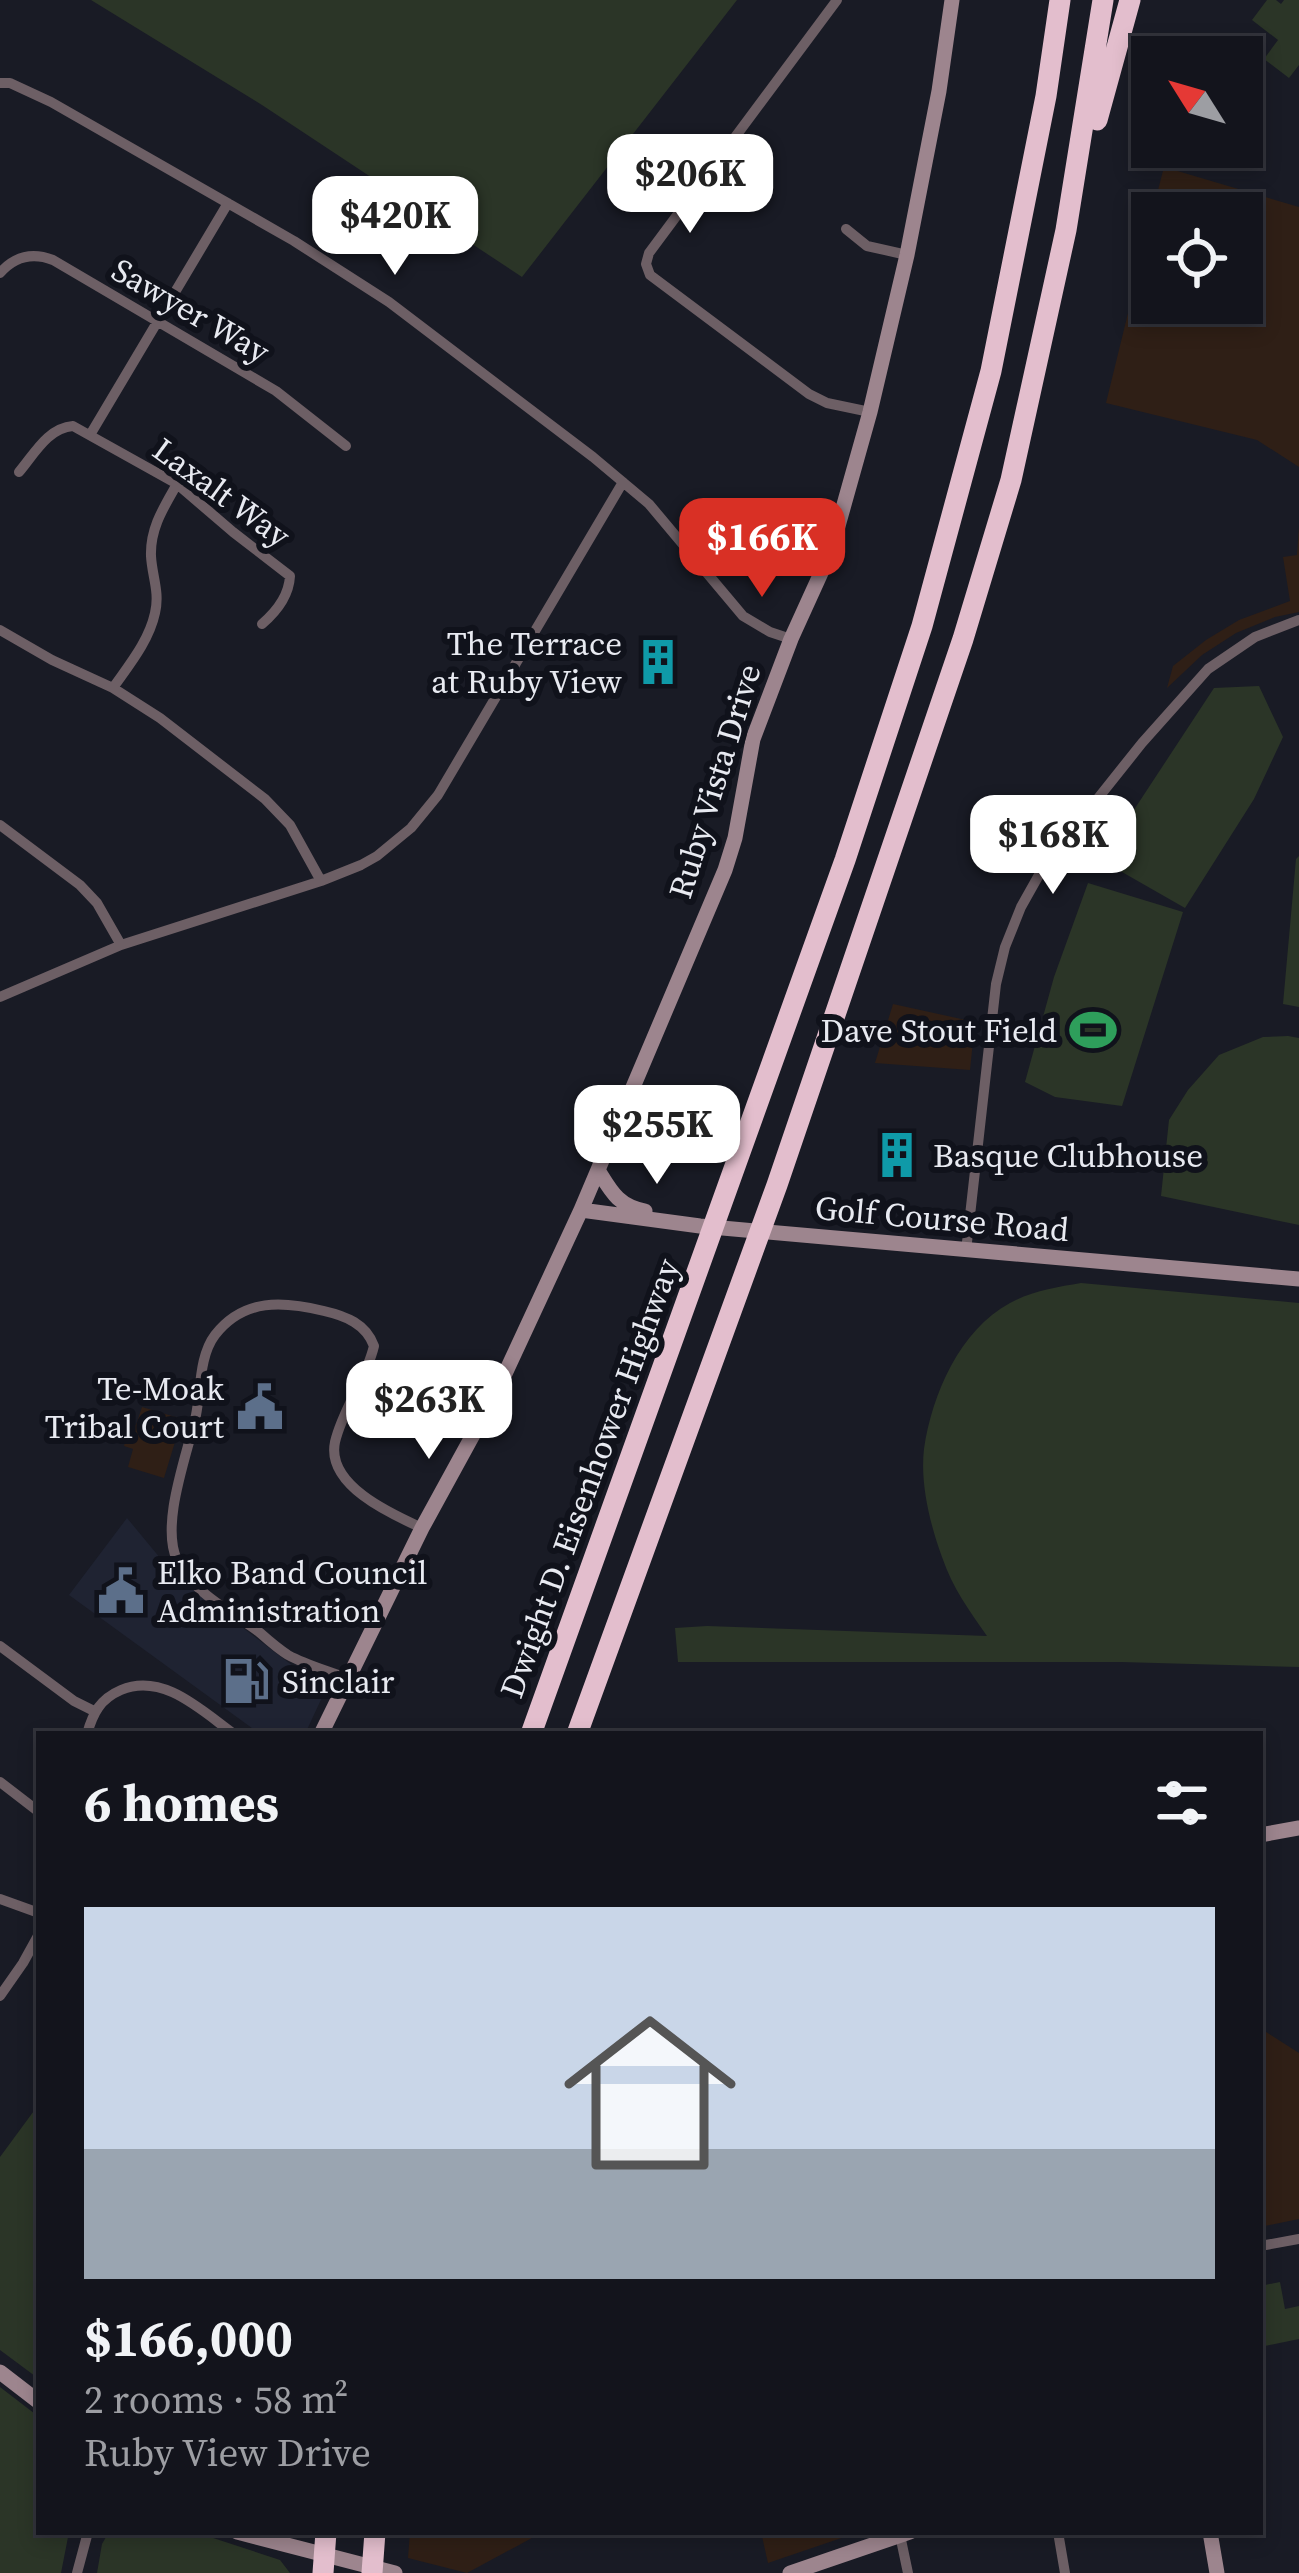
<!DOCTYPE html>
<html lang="en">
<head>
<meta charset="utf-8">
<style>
	:root { --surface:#13141c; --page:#1c1d25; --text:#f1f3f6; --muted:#9d9ea3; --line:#32333b; --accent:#d93025 }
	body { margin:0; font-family:"Source Serif 4",serif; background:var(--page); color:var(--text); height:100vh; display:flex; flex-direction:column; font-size:45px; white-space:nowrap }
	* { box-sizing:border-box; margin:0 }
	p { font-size:39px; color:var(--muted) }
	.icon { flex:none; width:66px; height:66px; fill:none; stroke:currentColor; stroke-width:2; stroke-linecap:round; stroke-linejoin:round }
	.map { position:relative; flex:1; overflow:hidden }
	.panel { position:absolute; left:36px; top:1731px; width:1227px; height:804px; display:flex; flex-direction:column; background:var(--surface); border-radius:0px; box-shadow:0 6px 18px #0003,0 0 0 3px var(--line) }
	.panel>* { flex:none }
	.needle { width:78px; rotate:307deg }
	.buttons { position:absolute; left:1131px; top:36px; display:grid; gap:24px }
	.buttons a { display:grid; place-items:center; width:132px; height:132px; border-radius:0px; background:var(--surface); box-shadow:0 6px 18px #0003,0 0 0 3px var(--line); font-size:60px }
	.price { position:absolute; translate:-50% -102px; padding:0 27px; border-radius:24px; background:#fff; color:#222; font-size:39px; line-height:78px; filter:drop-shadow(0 3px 6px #0008) }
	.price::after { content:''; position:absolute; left:50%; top:72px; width:36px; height:27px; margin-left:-18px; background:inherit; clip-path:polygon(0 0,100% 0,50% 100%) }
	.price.active { background:var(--accent); color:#fff }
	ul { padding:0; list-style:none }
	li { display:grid; align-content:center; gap:24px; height:636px; padding:0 48px }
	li+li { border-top:3px solid var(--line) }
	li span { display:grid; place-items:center; height:372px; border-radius:0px; color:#555 }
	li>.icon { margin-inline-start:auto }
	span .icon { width:216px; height:216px; fill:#fffc; stroke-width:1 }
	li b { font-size:51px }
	h2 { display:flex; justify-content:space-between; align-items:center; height:144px; padding:0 48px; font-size:51px }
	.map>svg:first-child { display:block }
</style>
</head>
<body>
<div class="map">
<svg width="1299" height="2573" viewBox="0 0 1299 2573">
	<rect width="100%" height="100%" fill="#191b25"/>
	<path fill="#1f2332" d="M127,1518L175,1576L293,1666L320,1681L325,1691L305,1734H260L69,1595Z"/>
	<path fill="#2f1f16" d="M1164,167L1299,207V467L1257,440L1106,403L1152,215V303H1242V213H1152Z
		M1299,526V612L1275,617L1236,633L1202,655L1167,688L1173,666L1206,640L1239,620L1290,601L1283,557L1297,555Z
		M893,1004L975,1022L970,1070L875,1063Z
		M142,1407L182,1419L164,1478L128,1467L133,1449L124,1446L130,1424L136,1425Z
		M1260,2028L1299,2053V2219L1260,2227Z
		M410,2532H543L467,2573L408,2558Z
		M761,2532H859L768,2563Z"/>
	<path fill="#2b3527" d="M91,0H737L522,277L262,105Z
		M1267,0H1276L1281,4L1284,0H1299V65L1289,78L1264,59L1278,40L1252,20Z
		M1259,686L1283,737L1254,799L1185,908L1101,860L1214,688Z
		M1299,856V1007L1283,1004L1296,859Z
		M1088,883L1183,912L1122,1106L1055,1097L1025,1082L1054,977Z
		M1288,1036L1299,1038V1225L1161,1196L1169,1120L1188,1090L1219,1055L1263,1037Z
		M1081,1283L1299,1303V1667L1121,1662H678L675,1628L707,1626L987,1636C969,1610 953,1589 942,1557C930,1524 920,1484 924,1449C932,1394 960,1330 1010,1303C1032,1291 1057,1287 1081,1283Z
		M39,2104V2379L0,2350V2157Z
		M1280,2282L1285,2309L1299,2306V2339L1260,2347V2286Z
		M0,2387L39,2417V2532H69L61,2573H0Z
		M109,2532H195L280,2560L290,2573H97L102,2544Z"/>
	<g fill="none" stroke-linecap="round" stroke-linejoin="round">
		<path stroke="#6d5f65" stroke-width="10" d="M837,0L649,253L646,264L650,275L809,394L827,403L870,412
			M0,83H10L51,102L294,241L389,302L593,457L649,504L743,616L770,632L791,639
			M846,229L867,246L907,255
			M0,273C14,257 32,252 53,260L276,391L346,446
			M90,435L228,203
			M19,472C35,453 48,428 73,426L177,484L233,532L290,576C289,595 276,612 262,624
			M0,630L52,660L113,688L160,718L265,799L290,825L321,881
			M113,688C129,665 149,641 155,613C160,592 152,576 151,556C150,528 164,507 177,484
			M0,825L80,885L97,903L121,945
			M0,997L121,945L321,881L361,865L377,856L411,828L438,795L623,482
			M966,1251L996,984L1005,947L1021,907L1044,866L1142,743L1208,669L1255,637L1299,620
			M0,1646L74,1701L94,1711
			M349,1679C329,1671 306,1665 288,1655C278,1649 268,1640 259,1632C232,1612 192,1592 177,1560C160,1523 188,1453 196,1415C201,1390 199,1356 215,1335C244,1298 283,1301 324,1311C346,1316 366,1324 374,1346C366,1380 343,1408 335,1442C326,1485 391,1514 422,1528
			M87,1734C93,1713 100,1699 121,1690C163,1672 202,1711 234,1734
			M0,1782L39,1812
			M0,1899L39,1913
			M0,1996L23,1963L39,1934
			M1260,2246L1299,2239
			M1058,2532L1065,2573
			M900,2535L908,2573
			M77,2573L88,2532"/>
		<path stroke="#9d858e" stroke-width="15" d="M598,1170C611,1191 618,1206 645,1211
			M581,1210L700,1226L1299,1279
			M321,1734L422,1528L497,1391L581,1210L725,870L735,838L753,739L791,639L831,551L870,412L907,255L939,91L952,0
			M1260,1835L1299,1828
			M0,2372L39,2402
			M237,2532L395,2573
			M1210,2532L1217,2573
			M790,2573L910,2532"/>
		<path stroke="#e3becd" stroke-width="21" d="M1097,120L1130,0
			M531,1734L845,860L922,626L991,371L1046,96L1060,0
			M577,1734L777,1185L963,639L1011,480L1066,230L1103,0
			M323,2573L326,2532
			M372,2573L375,2532"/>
	</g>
	<defs>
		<symbol id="building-bare" viewBox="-9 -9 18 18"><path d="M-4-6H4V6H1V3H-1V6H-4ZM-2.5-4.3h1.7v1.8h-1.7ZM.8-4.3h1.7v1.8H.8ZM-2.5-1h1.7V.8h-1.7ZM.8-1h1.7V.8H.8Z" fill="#0f9aa8" stroke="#10121b" stroke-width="2.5" paint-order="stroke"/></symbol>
		<symbol id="stadium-bare" viewBox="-9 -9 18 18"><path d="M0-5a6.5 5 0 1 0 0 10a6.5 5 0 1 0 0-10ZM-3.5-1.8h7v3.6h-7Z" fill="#2e9e5b" stroke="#10121b" stroke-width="2.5" paint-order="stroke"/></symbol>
		<symbol id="civic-bare" viewBox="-9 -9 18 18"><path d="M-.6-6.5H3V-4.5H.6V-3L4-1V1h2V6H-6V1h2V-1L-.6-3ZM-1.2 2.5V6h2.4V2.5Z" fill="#5c6f8a" stroke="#10121b" stroke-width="2.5" paint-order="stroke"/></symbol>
		<symbol id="fuel-bare" viewBox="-9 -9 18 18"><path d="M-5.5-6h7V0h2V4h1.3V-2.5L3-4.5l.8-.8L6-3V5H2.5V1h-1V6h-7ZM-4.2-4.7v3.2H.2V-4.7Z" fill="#5c6f8a" stroke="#10121b" stroke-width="2.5" paint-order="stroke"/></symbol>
	</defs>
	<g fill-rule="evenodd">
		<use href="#building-bare" x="625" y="629" width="66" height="66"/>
		<use href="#stadium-bare" x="1060" y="997" width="66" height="66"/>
		<use href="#building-bare" x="864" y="1122" width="66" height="66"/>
		<use href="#civic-bare" x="227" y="1374" width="66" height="66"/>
		<use href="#civic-bare" x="88" y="1558" width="66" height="66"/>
		<use href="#fuel-bare" x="213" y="1648" width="66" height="66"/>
	</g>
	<g text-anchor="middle" stroke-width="12" stroke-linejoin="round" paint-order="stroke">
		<g font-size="33" fill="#e8eaf1" stroke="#10121b">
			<text transform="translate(191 310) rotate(30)" y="12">Sawyer Way</text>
			<text transform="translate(222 492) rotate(36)" y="12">Laxalt Way</text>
			<text transform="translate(714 781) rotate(-73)" y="12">Ruby Vista Drive</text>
			<text transform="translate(942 1218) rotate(5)" y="12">Golf Course Road</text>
			<text transform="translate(589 1478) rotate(-70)" y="12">Dwight D. Eisenhower Highway</text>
		</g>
		<g font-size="33" fill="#e8eaf1" stroke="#10121b" text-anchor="end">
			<text x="622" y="655">The Terrace<tspan x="622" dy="38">at Ruby View</tspan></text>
			<text x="1057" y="1042">Dave Stout Field</text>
			<text x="933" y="1167" text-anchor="start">Basque Clubhouse</text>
			<text x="224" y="1400">Te-Moak<tspan x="224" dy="38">Tribal Court</tspan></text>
			<text x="157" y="1584" text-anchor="start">Elko Band Council<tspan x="157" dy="38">Administration</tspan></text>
			<text x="282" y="1693" text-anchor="start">Sinclair</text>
		</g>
	</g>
</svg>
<div class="buttons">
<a><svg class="needle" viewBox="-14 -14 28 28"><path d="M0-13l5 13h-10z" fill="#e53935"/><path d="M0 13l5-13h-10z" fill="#9d9ea3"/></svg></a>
<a><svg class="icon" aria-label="locate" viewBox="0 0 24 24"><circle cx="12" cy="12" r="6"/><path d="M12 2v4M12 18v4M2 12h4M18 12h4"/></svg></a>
</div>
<b class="price" style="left:690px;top:236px">$206K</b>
<b class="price" style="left:395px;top:278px">$420K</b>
<b class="price active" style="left:762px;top:600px">$166K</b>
<b class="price" style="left:1053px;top:897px">$168K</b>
<b class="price" style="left:657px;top:1187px">$255K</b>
<b class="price" style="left:429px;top:1462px">$263K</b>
<section class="panel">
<h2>6 homes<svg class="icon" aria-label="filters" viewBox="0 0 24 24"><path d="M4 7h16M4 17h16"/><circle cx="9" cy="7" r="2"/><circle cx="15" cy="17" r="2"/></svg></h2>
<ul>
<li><span style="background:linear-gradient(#c9d6e8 65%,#9aa5b1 0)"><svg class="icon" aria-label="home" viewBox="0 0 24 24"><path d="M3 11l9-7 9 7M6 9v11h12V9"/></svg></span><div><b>$166,000</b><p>2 rooms · 58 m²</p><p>Ruby View Drive</p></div></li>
</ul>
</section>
</div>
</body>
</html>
